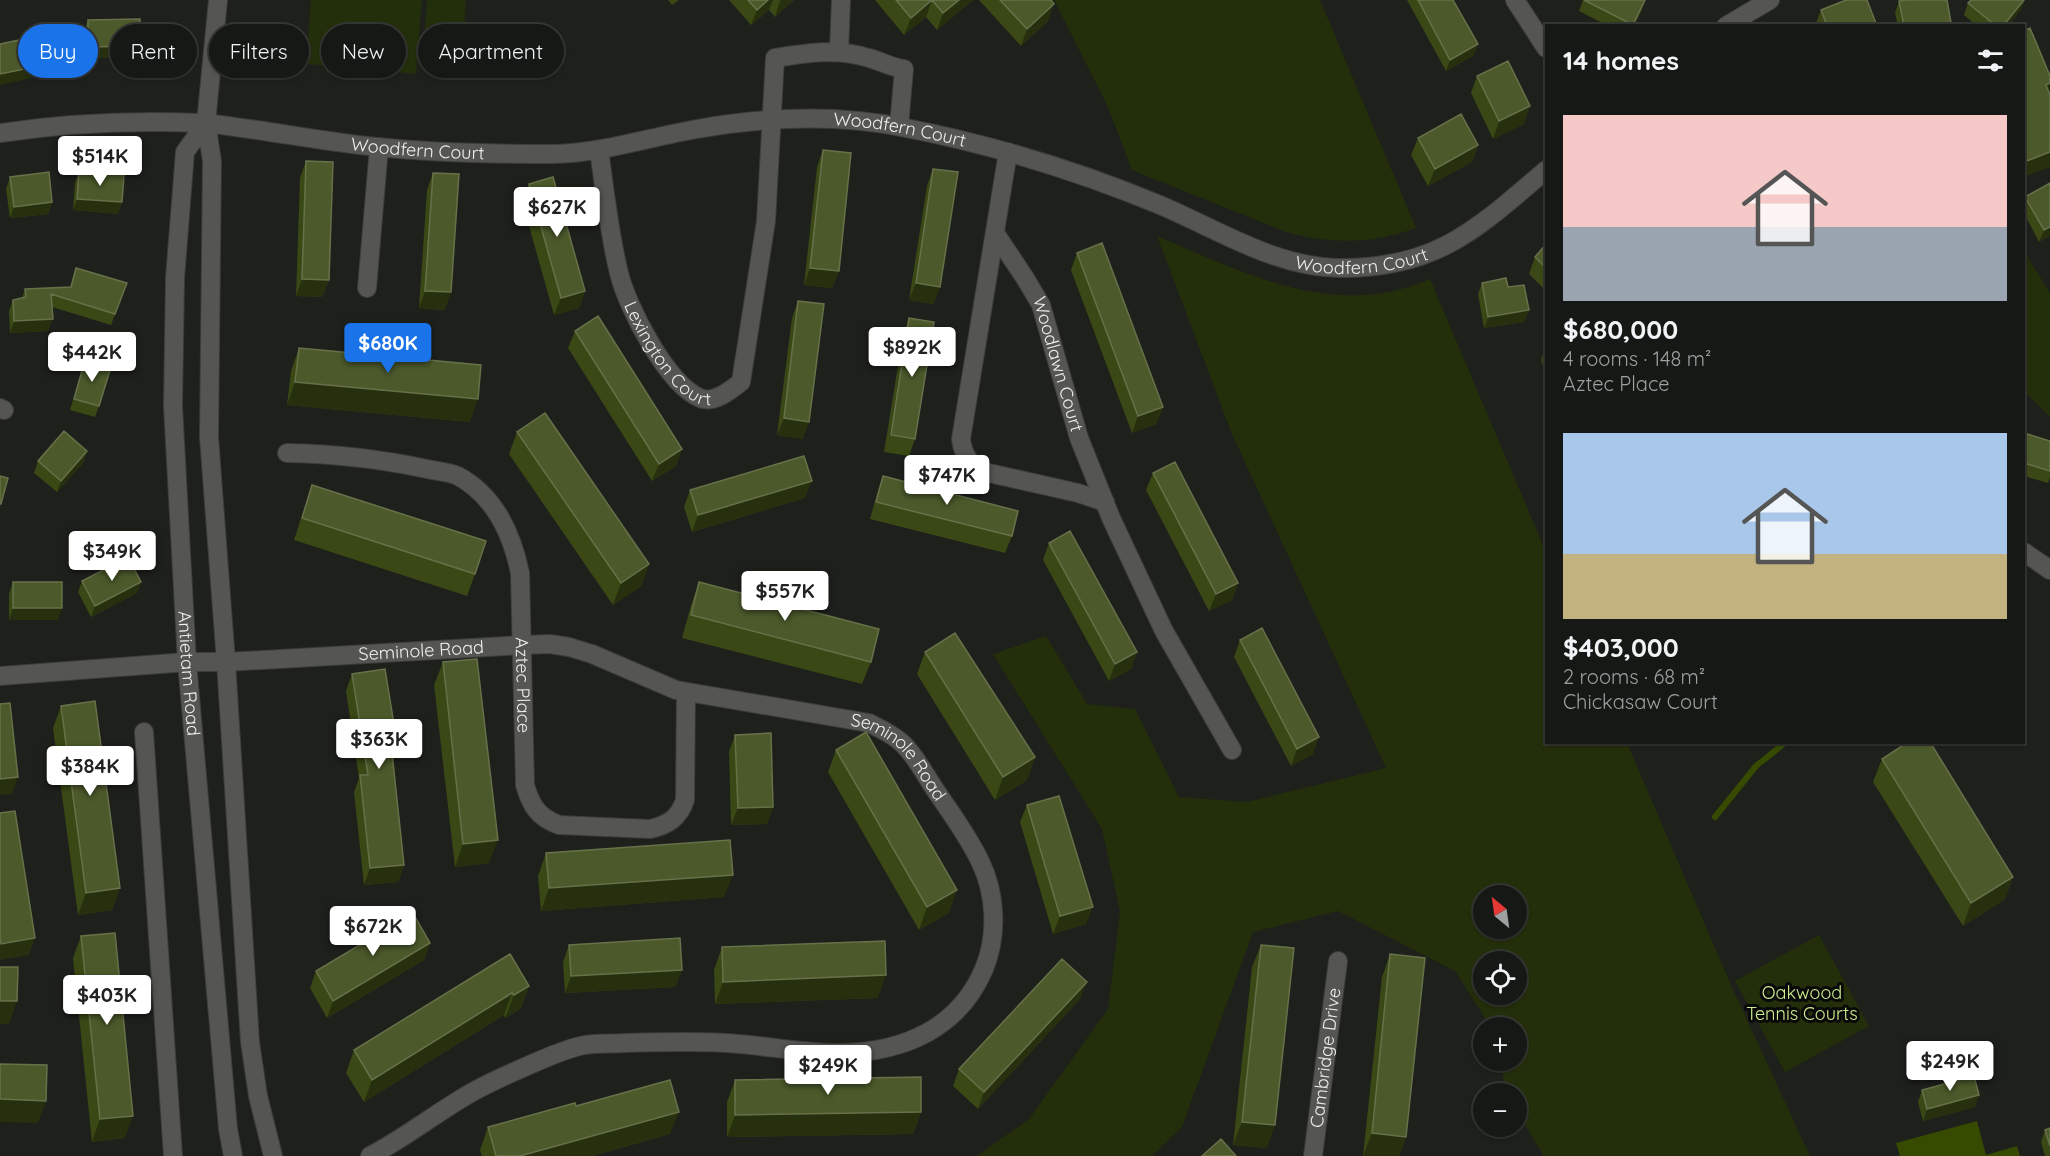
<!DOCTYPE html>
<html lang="en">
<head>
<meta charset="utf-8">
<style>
	:root { --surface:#161815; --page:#1f211e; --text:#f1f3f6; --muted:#9ea0a0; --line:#353734; --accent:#1a73e8 }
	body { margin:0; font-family:Quicksand,sans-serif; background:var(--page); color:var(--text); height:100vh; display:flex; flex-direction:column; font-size:22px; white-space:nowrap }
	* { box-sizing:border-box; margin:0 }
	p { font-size:20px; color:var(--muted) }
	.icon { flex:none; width:33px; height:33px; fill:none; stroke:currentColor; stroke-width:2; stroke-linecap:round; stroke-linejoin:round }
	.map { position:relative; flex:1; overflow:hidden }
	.side { position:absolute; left:1545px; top:24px; width:480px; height:720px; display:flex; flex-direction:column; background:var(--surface); border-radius:0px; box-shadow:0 2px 4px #0004,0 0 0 2px var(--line) }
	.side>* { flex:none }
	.hud { position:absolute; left:18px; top:24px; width:570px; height:54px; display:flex; gap:12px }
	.needle { width:39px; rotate:331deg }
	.tools { position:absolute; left:1473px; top:885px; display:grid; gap:12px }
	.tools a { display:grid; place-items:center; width:54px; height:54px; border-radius:50%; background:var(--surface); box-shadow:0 2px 4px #0004,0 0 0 2px var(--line); font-size:30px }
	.price { position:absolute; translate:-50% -51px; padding:0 14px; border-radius:6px; background:#fff; color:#222; font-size:20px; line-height:39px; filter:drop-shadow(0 2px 3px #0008) }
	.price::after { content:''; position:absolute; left:50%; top:36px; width:18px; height:14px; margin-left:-9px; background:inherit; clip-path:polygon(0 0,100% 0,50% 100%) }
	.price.selected { background:var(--accent); color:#fff }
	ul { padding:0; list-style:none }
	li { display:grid; align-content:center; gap:12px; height:318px; padding:0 18px }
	li span { display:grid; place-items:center; height:186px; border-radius:0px; color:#555 }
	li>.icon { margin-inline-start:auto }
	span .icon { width:108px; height:108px; fill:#fffc; stroke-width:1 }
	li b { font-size:26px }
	h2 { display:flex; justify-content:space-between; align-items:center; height:72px; padding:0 18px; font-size:26px }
	.pill { padding:0 21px; border-radius:27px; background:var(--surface); box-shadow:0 2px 4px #0004,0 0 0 2px var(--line); font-size:21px; line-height:54px }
	.pill.selected { background:var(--accent); color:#fff }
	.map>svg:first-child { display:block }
</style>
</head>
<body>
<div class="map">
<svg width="2050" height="1156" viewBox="0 0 2050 1156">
	<rect width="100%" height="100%" fill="#1e201c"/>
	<path fill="#232e0b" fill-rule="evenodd" d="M311,0H422L416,74L306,64Z
		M427,0H466L461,72L422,69Z
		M1054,0H1320L1416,228C1373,244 1333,244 1289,233L1132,170L1108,107Z
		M1157,236C1246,273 1333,321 1430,279L1546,552V742L1627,743L1731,985L1810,1156H1544L1517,1112L1516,1094L1507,1093L1499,1061L1516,1060V1028L1491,1027L1455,971L1338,911L1253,932L1182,1127L1152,1156H977L1029,1119L1108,1009L1120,912L1102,829L993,654L1046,636L1087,704L1135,709L1179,797L1247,802L1386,768L1232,434ZM1484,896H1516V928H1484ZM1484,962H1516V994H1484Z
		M2024,251L2050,293V417L2024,391Z
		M1819,935L1869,1026L1785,1072L1735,981Z"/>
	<path fill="#364a00" d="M1977,1121L1986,1155L2017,1146L2020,1156H1900L1896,1143Z"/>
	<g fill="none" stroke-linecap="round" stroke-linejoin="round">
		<path stroke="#364a00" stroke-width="6" d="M1715,817L1756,766L1786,742"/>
		<defs>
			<g id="minor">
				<path d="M218,0L206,123L212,161L209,437L226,662L250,1042L258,1096L273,1156"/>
				<path d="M1515,0L1546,48"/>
				<path d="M1726,26L1770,0"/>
				<path d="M839,52L841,0"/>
				<path id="s1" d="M206,123L185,152L175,278L173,406L187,662L228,1129L233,1156"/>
				<path id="s2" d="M0,133C67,123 133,120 201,123C220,124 239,128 257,130C297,136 337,143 377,147C435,153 496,154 554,154C603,153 650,137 697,129C765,117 838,114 906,128C993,145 1078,171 1160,205C1219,230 1276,268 1342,268C1438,268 1478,228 1546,170"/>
				<path id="s3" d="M599,150C605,191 609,233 619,273C627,307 667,384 700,398C714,404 731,390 741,382L766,221L775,58C807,53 837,48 869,58C881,61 892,68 904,69L899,126"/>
				<path d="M1008,152L961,439C963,454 968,462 980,471L1078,493L1105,502"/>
				<path id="s4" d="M995,233L1025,278L1041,305L1079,438L1111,518L1164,631L1232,750"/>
				<path d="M367,288L379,147"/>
				<path d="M0,408L4,410"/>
				<path id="s5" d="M287,453C334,454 381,459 427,469C437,471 450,472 458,476C495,496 512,534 520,573L525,785C531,806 538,817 559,825L650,829C668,825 679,818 685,800L686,692"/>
				<path d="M2024,552L2050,570"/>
				<path id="s6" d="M0,676L187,662H226L522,645L550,644L569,647L592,654L676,690L869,723C881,729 892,734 902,743C916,756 925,775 936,791C951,813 968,836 980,861C996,894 998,935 984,969C959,1028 904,1052 842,1053C804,1054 765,1045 726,1043C692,1041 658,1042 624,1043C611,1044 597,1043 585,1045C568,1048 550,1056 534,1063C511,1073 487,1083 464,1097C432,1116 403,1139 370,1156"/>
				<path d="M144,732L173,1156"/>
				<path id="s7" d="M1313,1156L1338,961"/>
			</g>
		</defs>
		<use href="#minor" stroke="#3b3d39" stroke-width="20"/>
		<use href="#minor" stroke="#555654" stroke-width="18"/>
	</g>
	<path fill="#394814" d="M668,0H679L672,5Z
		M729,0H794L775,17L769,10L751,25Z
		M875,0H973L937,30L926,17L904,35Z
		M979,0H1051L1048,21L1021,46Z
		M1407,0H1453L1478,44L1473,56L1446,71Z
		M1583,0H1645L1641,12L1634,26H1608L1579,11Z
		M1899,1L1951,26H1898L1895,13Z
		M1968,3L2022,8L2008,26H1977L1964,15Z
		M1821,10L1877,26H1815Z
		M88,20L135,58H84V31Z
		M1477,76L1524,124L1493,139L1471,93Z
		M1418,138L1478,145L1472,162L1428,186L1411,155Z
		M823,150L839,271L832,288L804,285L817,167Z
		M306,161L329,280L322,297L296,296L300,178Z
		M933,169L934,304L909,300L927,186Z
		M79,171L122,202L118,214L73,210L75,183Z
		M433,173L445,310L419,308L427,190Z
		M10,177L52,202L48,214L10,218L6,189Z
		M2050,183V236L2039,242L2024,213V202L2025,197Z
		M529,184L585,291L579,308L554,315L522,201Z
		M1546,244V291L1529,274L1535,257Z
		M1077,253L1163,407L1156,424L1132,433L1071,270Z
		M76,268L127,283L111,325L52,307L48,331L10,333L9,311L13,300L22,298L25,289L70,287Z
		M1482,283L1508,287L1529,310L1524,322L1484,328L1478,294Z
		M798,301L803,439L777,435L792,318Z
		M909,318L915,439L909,456L884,452L903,335Z
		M575,331L682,449L676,466L652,481L568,348Z
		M1546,345V376L1541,360Z
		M299,348L470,422L287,405L291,371Z
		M85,360L99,406L95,417L70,410Z
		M517,432L649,564L641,586L613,605L509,454Z
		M2024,433L2050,441V477L2048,483L2024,476Z
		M87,451L83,463L57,492L34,473L38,461Z
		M1153,473L1238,583L1232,600L1209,611L1146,490Z
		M883,476L1012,536L1005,553L870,519L877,494Z
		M312,485L475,574L467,596L294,540Z
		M690,490L805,498L692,532L684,507Z
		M1049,543L1137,652L1131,669L1109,681L1043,560Z
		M82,581L141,582L137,593L91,617L78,592Z
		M13,582L58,620H9V594Z
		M699,582L871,662L862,684L682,638L691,605Z
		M1240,640L1313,754L1291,766L1234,657Z
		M925,652L1035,757L1027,780L995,800L917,674Z
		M443,662L489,863L455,867L434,685Z
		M352,674L397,743L393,755L404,865L398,882L364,885L354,792L359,778L346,691Z
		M61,706L120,888L112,910L78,915L53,728Z
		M735,735L773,807L767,824L731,825L729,752Z
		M836,750L949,913L919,930L828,772Z
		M1882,759L2013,877L2005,899L1963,926L1873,782Z
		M1027,805L1086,924L1053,934L1020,822Z
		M546,853L724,897L541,911L538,876Z
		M81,936L125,1138L92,1142L73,958Z
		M430,943L424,960L327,1018L310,988L316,971Z
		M569,945L682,970L675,987L565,993L563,962Z
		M1261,945L1267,1148L1233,1145L1252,967Z
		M722,947L878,998L715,1004L714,970Z
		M1390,954L1406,1137L1399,1156H1363L1382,977Z
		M529,986L521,1008L505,1018L504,1015L364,1102L346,1073L354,1050Z
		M1080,999L978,1109L953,1086L959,1069Z
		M735,1080L921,1112L913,1134L727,1137V1102Z
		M1922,1090L1975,1107L1923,1121L1918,1102Z
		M576,1106L670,1134L592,1156H482L480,1150L488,1127Z
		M2050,1128V1156H2045L2041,1142L2045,1130Z"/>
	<path fill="#26300e" d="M768,0H773L769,10L751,25L757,10Z
		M781,0H794L775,17L780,1Z
		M932,0L926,17L904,35L911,18Z
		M959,0H973L937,30L943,13Z
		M1645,0L1641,12L1634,26H1633Z
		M2024,0H2025L2022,8L2008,26H2003Z
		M1054,4L1048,21L1021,46L1027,29Z
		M1478,44L1473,56L1446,71L1450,60Z
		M140,46L135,58H84L88,47Z
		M35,67L31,78L0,85V74Z
		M2050,83V89L2046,99V85Z
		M1530,106L1524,124L1493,139L1499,121Z
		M1478,145L1472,162L1428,186L1435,169Z
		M2050,152V167L2024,177V162Z
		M77,199L122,202L118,214L73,210Z
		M52,202L48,214L10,218L14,207Z
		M2050,227V236L2039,242L2044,230Z
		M810,268L839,271L832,288L804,285Z
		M302,279L329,280L322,297L296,296Z
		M916,283L940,287L934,304L909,300Z
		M425,291L451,292L445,310L419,308Z
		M585,291L579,308L554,315L561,298Z
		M1529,310L1524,322L1484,328L1488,317Z
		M53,319L48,331L10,333L14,321Z
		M295,382L478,399L470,422L287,405Z
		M1163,407L1156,424L1132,433L1138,416Z
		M784,418L809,422L803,439L777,435Z
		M682,449L676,466L652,481L659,464Z
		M87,451L83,463L57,492L61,481Z
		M812,481L805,498L692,532L698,515Z
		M649,564L641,586L613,605L621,583Z
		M141,582L137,593L91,617L95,606Z
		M1238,583L1232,600L1209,611L1216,594Z
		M13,608H62L58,620H9Z
		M1137,652L1131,669L1109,681L1115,664Z
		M1319,737L1313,754L1291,766L1297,749Z
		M397,743L391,760V744Z
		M1035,757L1027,780L995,800L1003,777Z
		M18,777L12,794L0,795V779Z
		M773,807L767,824L731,825L738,808Z
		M498,840L489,863L455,867L463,844Z
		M404,865L398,882L364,885L370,868Z
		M733,875L724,897L541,911L549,888Z
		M2013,877L2005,899L1963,926L1971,903Z
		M120,888L112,910L78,915L86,893Z
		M957,890L949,913L919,930L927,907Z
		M1093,907L1086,924L1053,934L1060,916Z
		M35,938L29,955L0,960V946L1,944Z
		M430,943L424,960L327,1018L333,1001Z
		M682,970L675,987L565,993L571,976Z
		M886,975L878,998L715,1004L723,982Z
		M1087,982L1080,999L978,1109L984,1092Z
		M529,986L521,1008L505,1018L514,995Z
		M512,993L504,1015L364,1102L372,1080Z
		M0,1001H17L9,1024H0Z
		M1979,1095L1975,1107L1923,1121L1927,1109Z
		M0,1099L46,1101L38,1123L0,1122Z
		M679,1112L670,1134L592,1156H520Z
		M921,1112L913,1134L727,1137L735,1115Z
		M133,1116L125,1138L92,1142L100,1119Z
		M1242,1122L1275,1125L1267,1148L1233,1145Z
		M1372,1133L1406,1137L1399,1156H1363Z"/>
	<path fill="#4c5a2b" stroke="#66714a" stroke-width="1.5" d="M748,0H768L757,10Z
		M896,0H959L943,13L932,0L911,18Z
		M1000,0H1051L1054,4L1027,29Z
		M1418,0H1453L1478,44L1450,60Z
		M1584,0H1645L1633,25Z
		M1846,0H1867L1877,26H1827L1821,10Z
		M1905,0H1947L1951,23L1941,26H1904L1899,1Z
		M1971,0H2024L2003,26H1996L1968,3Z
		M140,19V46L88,47V20Z
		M2030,28L2050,76V83L2046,85L2050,95V152L2024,162V31Z
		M29,38L35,67L0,74V44Z
		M1508,61L1530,106L1499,121L1477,76Z
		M1461,114L1478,145L1435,169L1418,138Z
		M823,150L851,153L839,271L810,268Z
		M306,161L333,162L329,280L302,279Z
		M933,169L958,172L940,287L916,283Z
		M79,171L124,175L122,202L77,199Z
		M49,172L52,202L14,207L10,177Z
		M433,173L459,174L451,292L425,291Z
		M553,177L585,291L561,298L529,184Z
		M2050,183V227L2044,230L2025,197Z
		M1102,243L1163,407L1138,416L1077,253Z
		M1546,244V268L1535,257Z
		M76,268L127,283L115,314L51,294L53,319L14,321L13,300L26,297L25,289L71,287Z
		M1506,278L1508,287L1524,285L1529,310L1488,317L1482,283Z
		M798,301L824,304L809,422L784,418Z
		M598,316L682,449L659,464L575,331Z
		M909,318L934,322L915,439L891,435Z
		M299,348L481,365L478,399L295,382Z
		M85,360L111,367L99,406L74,399Z
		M545,413L649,564L621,583L517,432Z
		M64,431L87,451L61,481L38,461Z
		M2024,433L2050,441V471L2024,463Z
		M804,456L812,481L698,515L690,490Z
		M1175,462L1238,583L1216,594L1153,473Z
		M0,476L8,478L1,504H0Z
		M883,476L1018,511L1012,536L876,502Z
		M312,485L486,541L475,574L302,518Z
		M1070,531L1137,652L1115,664L1049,543Z
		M128,557L141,582L95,606L82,581Z
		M13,582H62V608H13Z
		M699,582L879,629L871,662L691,615Z
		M1262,628L1319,737L1297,749L1240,640Z
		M955,633L1035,757L1003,777L925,652Z
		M477,659L498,840L463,844L443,662Z
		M385,669L397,743L391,744L404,865L370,868L360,775H368L352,674Z
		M95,701L120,888L86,893L61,706Z
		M10,703L18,777L0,779V704Z
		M866,732L957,890L927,907L836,750Z
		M771,733L773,807L738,808L735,735Z
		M1908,742H1930L2013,877L1971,903L1882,759Z
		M1059,796L1093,907L1060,916L1027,805Z
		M15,811L35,938L1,944L0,937V813Z
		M730,840L733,875L549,888L546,853Z
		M413,913L430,943L333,1001L316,971Z
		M115,933L133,1116L100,1119L81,936Z
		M680,938L682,970L571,976L569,945Z
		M885,941L886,975L723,982L722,947Z
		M1261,945L1294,948L1275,1125L1242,1122Z
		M510,954L529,986L514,995L512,993L372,1080L354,1050Z
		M1390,954L1425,958L1406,1137L1372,1133Z
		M1062,959L1087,982L984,1092L959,1069Z
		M0,967H18L17,1001H0Z
		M0,1064L47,1065L46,1101L0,1099Z
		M1974,1076L1979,1095L1927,1109L1922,1090Z
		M921,1077V1112L735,1115V1080Z
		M670,1080L679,1112L520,1156H496L488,1127L575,1103L576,1106Z
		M2050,1128V1146L2045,1130Z
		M1221,1139L1236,1156H1202Z"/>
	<g text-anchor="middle" stroke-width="6" stroke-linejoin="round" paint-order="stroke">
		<g font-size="18" fill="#eeefec" stroke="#080908">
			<text dy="6" stroke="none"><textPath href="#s2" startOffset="906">Woodfern Court</textPath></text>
			<text dy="6" stroke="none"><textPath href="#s2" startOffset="420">Woodfern Court</textPath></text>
			<text dy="6" stroke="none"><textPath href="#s2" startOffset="1392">Woodfern Court</textPath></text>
			<text dy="6" stroke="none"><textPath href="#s3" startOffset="222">Lexington Court</textPath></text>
			<text dy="6" stroke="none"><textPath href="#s4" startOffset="147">Woodlawn Court</textPath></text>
			<text dy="6" stroke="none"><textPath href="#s6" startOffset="422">Seminole Road</textPath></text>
			<text dy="6" stroke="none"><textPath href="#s1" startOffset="558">Antietam Road</textPath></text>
			<text dy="6" stroke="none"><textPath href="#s5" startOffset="404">Aztec Place</textPath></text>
			<text dy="6" stroke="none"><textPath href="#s6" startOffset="926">Seminole Road</textPath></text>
			<text dy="6" stroke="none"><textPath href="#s7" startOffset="99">Cambridge Drive</textPath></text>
		</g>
		<g font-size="18" fill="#ccee8f" stroke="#080908">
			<text x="1802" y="999">Oakwood<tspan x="1802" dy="21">Tennis Courts</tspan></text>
		</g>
	</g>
</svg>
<div class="tools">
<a><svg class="needle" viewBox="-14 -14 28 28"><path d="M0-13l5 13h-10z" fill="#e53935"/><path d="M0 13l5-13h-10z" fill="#9ea0a0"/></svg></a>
<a><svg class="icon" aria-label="locate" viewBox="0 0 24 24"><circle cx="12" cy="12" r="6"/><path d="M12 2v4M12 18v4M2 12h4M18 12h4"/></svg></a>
<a>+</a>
<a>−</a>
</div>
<b class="price" style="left:100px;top:187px">$514K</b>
<b class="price" style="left:557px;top:238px">$627K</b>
<b class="price selected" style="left:388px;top:374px">$680K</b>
<b class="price" style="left:912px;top:378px">$892K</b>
<b class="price" style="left:92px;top:383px">$442K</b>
<b class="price" style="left:947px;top:506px">$747K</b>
<b class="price" style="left:112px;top:582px">$349K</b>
<b class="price" style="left:785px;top:622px">$557K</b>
<b class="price" style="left:379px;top:770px">$363K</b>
<b class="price" style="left:90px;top:797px">$384K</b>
<b class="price" style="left:373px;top:957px">$672K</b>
<b class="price" style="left:107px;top:1026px">$403K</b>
<b class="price" style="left:1950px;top:1092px">$249K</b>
<b class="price" style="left:828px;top:1096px">$249K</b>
<div class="hud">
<a class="pill selected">Buy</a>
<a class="pill">Rent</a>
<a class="pill">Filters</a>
<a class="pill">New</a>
<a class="pill">Apartment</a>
</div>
<section class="side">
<h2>14 homes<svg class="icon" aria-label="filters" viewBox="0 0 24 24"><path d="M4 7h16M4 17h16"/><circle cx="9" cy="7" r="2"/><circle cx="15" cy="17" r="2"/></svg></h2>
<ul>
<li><span style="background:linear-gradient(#f6c9c9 60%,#9aa5b1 0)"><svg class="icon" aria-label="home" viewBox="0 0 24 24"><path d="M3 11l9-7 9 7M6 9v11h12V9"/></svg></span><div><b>$680,000</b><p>4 rooms · 148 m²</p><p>Aztec Place</p></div></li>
<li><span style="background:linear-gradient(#a9c7e8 65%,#c2b280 0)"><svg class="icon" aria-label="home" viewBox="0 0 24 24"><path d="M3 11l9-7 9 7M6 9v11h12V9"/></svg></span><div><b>$403,000</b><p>2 rooms · 68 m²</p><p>Chickasaw Court</p></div></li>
</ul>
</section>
</div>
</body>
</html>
